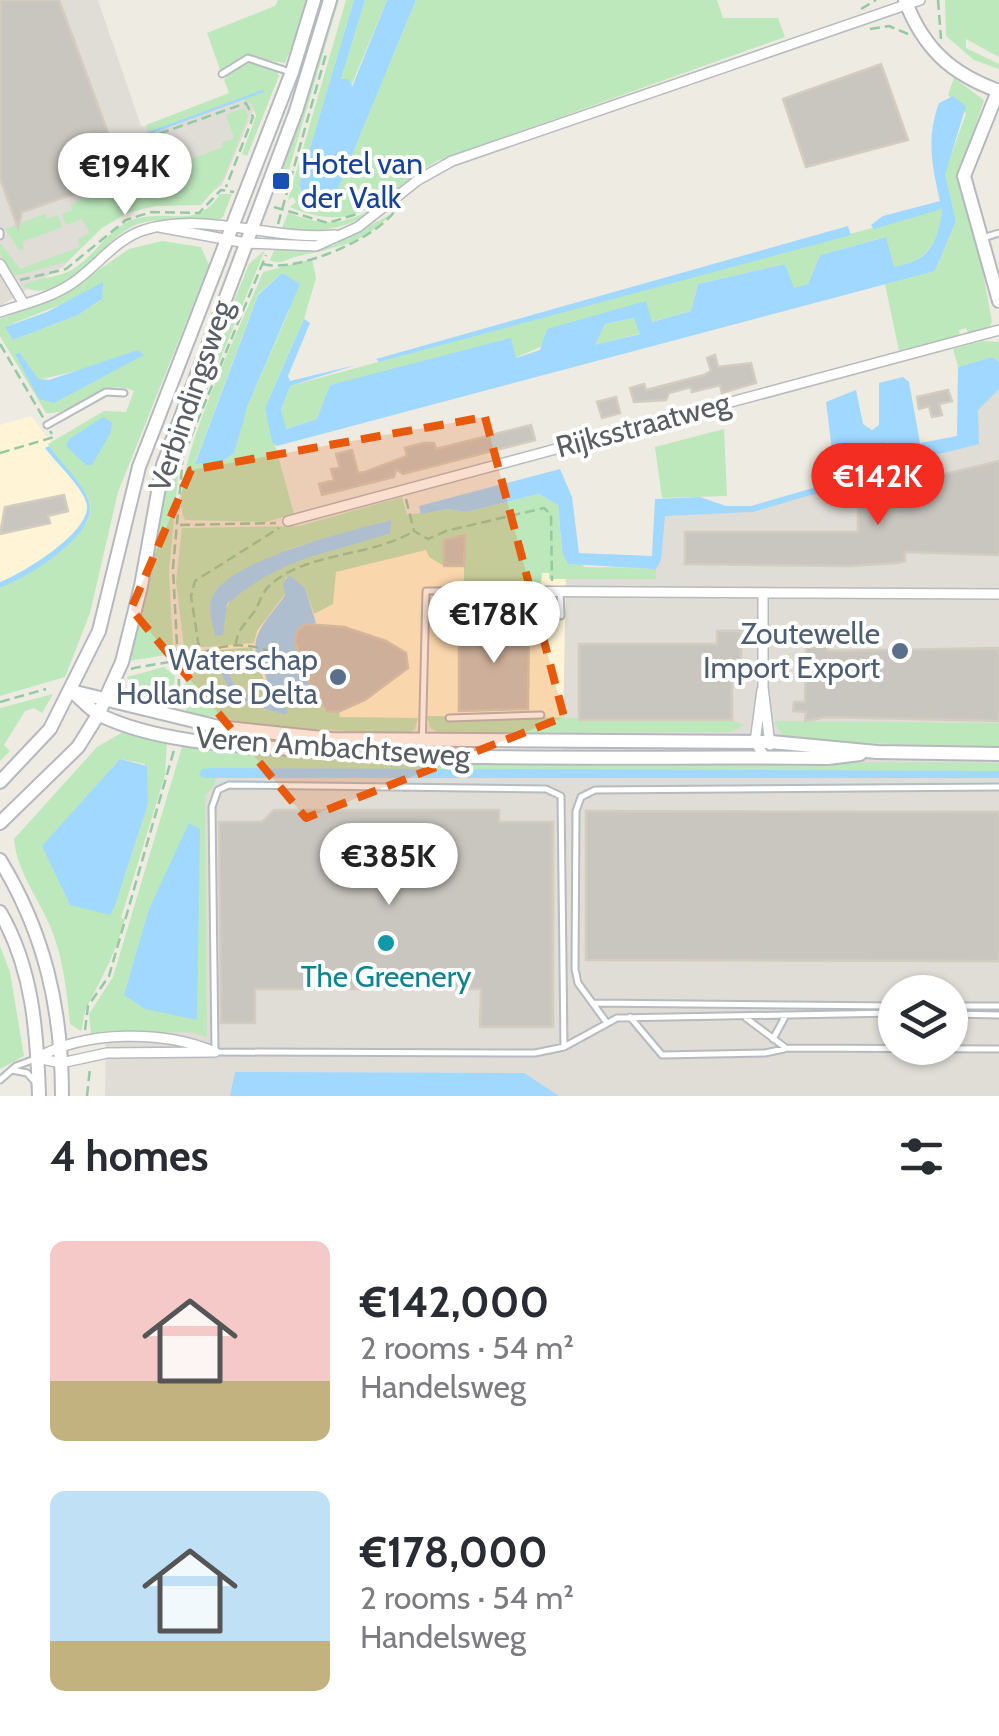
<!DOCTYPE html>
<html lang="en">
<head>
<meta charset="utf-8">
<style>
	:root { --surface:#fff; --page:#f7f7f7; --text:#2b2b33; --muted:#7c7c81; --accent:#f42d22 }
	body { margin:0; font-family:Cabin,sans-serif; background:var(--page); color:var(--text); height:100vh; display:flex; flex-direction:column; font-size:38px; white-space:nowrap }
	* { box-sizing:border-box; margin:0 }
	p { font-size:32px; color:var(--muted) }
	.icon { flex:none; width:55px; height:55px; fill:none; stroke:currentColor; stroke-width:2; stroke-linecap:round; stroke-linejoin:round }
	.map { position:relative; height:1096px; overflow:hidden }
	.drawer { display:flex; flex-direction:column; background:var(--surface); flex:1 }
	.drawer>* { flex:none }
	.tools { position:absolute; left:878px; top:975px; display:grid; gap:20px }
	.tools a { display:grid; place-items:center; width:90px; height:90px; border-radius:50%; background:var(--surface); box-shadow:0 2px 8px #0004; font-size:50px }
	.price { position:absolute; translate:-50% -85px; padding:0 22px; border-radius:35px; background:#fff; color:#222; font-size:32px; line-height:65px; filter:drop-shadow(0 2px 5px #0008) }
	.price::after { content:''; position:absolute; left:50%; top:60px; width:30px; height:22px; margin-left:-15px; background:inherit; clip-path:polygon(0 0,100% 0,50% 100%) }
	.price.active { background:var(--accent); color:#fff }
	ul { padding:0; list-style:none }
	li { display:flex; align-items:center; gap:30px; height:250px; padding:0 50px }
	li span { display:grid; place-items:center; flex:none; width:280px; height:200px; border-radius:15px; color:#555 }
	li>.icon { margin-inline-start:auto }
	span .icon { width:120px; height:120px; fill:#fffc; stroke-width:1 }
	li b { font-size:42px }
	h2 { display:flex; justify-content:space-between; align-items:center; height:120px; padding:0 50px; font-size:42px }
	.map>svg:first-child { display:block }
</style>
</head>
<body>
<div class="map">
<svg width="999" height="1096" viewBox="0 0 999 1096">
	<rect width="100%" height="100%" fill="#eeebe2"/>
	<path fill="#fff5d6" d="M31,416L91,495L92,524L0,601V425Z
		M557,475L566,573V728L344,722L220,667L213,605L304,547Z"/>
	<path fill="#dfddd6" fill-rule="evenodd" d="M0,0H98L141,126L153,127L263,88L222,185L195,203L147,202L108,217L64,266L0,306Z
		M999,380V1096H105L106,1025L193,779L214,768L562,776L566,573L656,560L661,511H736L830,485L880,437L931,449L969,437L975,387ZM895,992H950V1048H895Z"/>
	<path fill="#bde8bc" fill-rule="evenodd" d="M278,0H311L285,63L246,57L221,72L207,33L275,6Z
		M333,0H339L286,179L281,177L285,157Z
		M346,0H354L299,185L304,197L324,205L338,189L416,0H717L723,18H778L785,37L437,161C379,195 362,237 290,207L296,202L293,197L288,200Z
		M365,0H387L349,91L350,81L341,79Z
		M945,0H999V57L966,39V48L999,64V69L974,60L946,36Z
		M253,62L277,71L279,76L247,156L242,154L256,116L252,104L241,99L148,133L146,125L229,93L224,80C231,70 240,61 253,62Z
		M954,78L984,100L960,172V191L981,261L992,322L988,329L969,335L966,328L959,330L960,337L899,351L885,284L935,271L956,221L944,174L966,114L948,95Z
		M244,108L248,116L223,180L201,205L156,206L127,213L102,228L67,262L14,276L0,254V243L20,269L80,247L78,239L90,233L82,219L66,225L62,214L72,210L71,204L223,147L222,143L234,138L226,115Z
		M220,194H232L223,217L216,221C190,224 164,215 138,224C100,237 68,310 22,286C35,277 57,279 73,269C96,255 108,228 135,219C172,208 196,231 220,194Z
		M384,203C350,230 323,232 281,231L288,213C333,229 343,224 384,203Z
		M942,209C939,244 928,260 894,268L885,237L820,255L808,284L793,289L785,264L698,284L691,311L651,322L645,301L515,358L511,339L331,385L317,419L285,429L281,410L290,386Z
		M45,214L47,219L58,215L62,227L22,242L24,249L19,250L5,229Z
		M391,214C365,243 335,248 299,256C287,258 281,266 270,260L275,248L332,246Z
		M162,241L201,247L209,265L118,492L90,613L65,677L0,696V588C23,579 102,532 89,501C80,480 58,464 48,444L104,411L126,412L134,391C97,376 79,416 46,413L0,336V319L61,296L129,249ZM75,299H102L78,315L13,340L14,323ZM20,353L38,380L143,355L39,399Z
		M265,250L180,457L169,571L173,647L166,655L129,661L144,607L170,461L249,264Z
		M312,259L316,278L304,319L265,408L294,514L266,522L185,520C163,482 245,318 263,272ZM282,273L289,311L248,405L233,453L225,460L195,463L258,294Z
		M635,318L641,333L594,346L605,324Z
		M982,341L999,342V362L992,357L958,367L953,349Z
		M724,429L727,496L662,498L655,447Z
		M539,494L558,505L562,552L585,567L656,569V579H549V573H542L541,586L464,585V535L444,540V566L429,557L426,550L336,572L333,604L314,614L305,588L286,577L285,594L257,631L254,643L202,647L185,655L176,582L182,528L299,526L402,497L407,515L447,509L467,512ZM390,520C377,528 364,538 350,543C316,556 235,574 224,614L218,590L289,549Z
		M252,647L266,687L274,694L270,704C242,697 230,689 226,659H218C234,704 243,703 287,715L275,703L277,695L295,693L309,684L325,711L339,712L340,717L418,718L415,729L407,734L274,727L186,712L185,658L207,651Z
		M164,667L175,676L171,709L139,698L127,677Z
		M53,694L42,713L34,708L25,711L4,745L10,751L0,761V708Z
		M427,716L732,720L744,725L730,732L439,733L430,728Z
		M774,721L999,723V748L796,740L783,736Z
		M123,732L167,742L165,775L121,918L125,919C115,955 102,977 86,1009C83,1017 83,1026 81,1031L70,1024C67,994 64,965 54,936C43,904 17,874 14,839L97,747ZM120,759L145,764L148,804L115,906L70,905L43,846Z
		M182,747L386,759L999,763V771L203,769L201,775L215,778V784L205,796L207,1037L190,1032L91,1034L89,1014L113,977ZM190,823L193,825L124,995L149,909Z
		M0,946L10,972L24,1056L0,1069Z"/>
	<path fill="#a1d8ff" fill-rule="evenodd" d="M354,0H365L341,79H349L352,87L387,0H416L338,189L324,205L304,197L299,185Z
		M953,96L966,106L945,175L956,221L935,271L277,446L272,442L265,408L304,319L310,323L288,376L290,381L356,365L290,386L281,410L286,429L317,419L330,385L511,338L516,358L540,350L547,329L646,301L652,322L691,311L698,284L785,264L794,288L808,284L820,255L886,237L894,267C929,261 938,244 942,209L874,229L871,225L883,216L940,201C932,165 926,139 939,103ZM634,318L640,334L595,345L605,324Z
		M848,226L851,235L379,362L376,359Z
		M282,273L300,284L248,405L234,453L223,461L195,464L258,295Z
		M103,282L102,299L78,315L13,340L5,327L47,312Z
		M138,350L144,355L54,403L39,399L15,354L20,353L38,379L49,380Z
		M992,357L999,362V389L978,410L979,444L931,456L887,442L845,485L753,512L665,516L661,560L656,569L568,564L562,552L558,505L539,494L467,512L447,509L421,514L419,506L560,469L572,497L579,553L652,556L655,499L700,497L726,506H751L813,488L835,474L826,402L856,390L863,424L872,430L879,425V383L903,377L909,382L920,443L957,436L958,367Z
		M103,417L112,422L111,432L92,465H86L66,446L69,439Z
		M49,446C60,462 87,487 90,505C95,537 25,579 0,588V582C22,574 89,533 87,506C85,489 56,463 45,448Z
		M391,520L390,533C324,556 287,554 227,604L223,635L215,636C213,625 207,609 212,597C228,560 353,530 391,520Z
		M289,575L305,588L316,623L302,625L296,634L309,684L301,694L277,695L275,703L288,709L287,715C251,705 225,700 218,659H226C230,688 242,697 270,703L274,694C265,685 268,676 261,665C244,638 269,619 285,595L283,584Z
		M120,759L147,766L148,804L115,906L110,915L70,905L42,846Z
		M214,768L999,771V778H205L199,775L202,769Z
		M189,823L200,829L197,1020L145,1009L124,995L149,909Z
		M235,1072L524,1073L559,1096H230Z"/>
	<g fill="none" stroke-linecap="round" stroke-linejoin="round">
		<path stroke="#a1d8ff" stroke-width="2.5" d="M144,135L263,91"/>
	</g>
	<path fill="#c9c6bf" stroke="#d3cdc0" stroke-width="2.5" d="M0,0H59L117,157L111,159L117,176L114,180L22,212L18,228L0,178Z
		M881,64L908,140L806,167L783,99Z
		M715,355L718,367L751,363L756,383L722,393L720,385L692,392L691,387L669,393L666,400L634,402L630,388L644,384L646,390L704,375L711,371L707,358Z
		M948,390L952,401L939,404L942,415L932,417L929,406L919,409L917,397Z
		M616,397L620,413L602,418L597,402Z
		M531,425L535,440L403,474L396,469L394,477L322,495L319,484L334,480L331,469L340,468L336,454L352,450L358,473L365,472L407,456L405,448L423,443H434L436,449Z
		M999,461V555L905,552V561L898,563L847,566L685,564V532H858V495Z
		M64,495L68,511L48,516L50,523L0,534L5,507Z
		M465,535L464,566H444V540Z
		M459,622H529L528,709L459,711Z
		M305,624L344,627L386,641L406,653L408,668L365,700L338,712L327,711L312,690L295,643L297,631Z
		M717,631H741V662H732V720H579V644H717Z
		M806,647H827V651L999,648V721L827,717L805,721L806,712L793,711L794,702H805Z
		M274,810H499V822H553V1027H480L481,989H255V1023H221L219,822H262Z
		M586,811L999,812V961L586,960Z"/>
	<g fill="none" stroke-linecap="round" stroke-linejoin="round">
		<defs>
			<path id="lane" d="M222,74L248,58L290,72
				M0,232V236
				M983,238L999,233
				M47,425L106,392L124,393
				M560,592L561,616
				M471,611L490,610V593
				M449,718L541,715
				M422,753L426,591H446
				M593,1003L895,1006
				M950,1006H999
				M950,1014L999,1015
				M630,1017L662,1055L765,1053L784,1049
				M746,1018L786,1048L999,1049
				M607,1023L578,983L575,969L576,811L581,797L595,790L999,787
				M773,1039L786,1015
				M564,1047L561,796L546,789L229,785L218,790L212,807L215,1052L535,1053L564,1047L617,1018L895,1013
				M12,1070L27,1073L36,1083
				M0,1080L16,1066L35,1059"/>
			<path id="street" d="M159,227L246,243L316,246L358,227L418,180L452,161L920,0
				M0,264L24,304
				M0,312C24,304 50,298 71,284C96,268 115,239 144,230C205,211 273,241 335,235
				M288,521L999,330
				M446,591L999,594
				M763,593V687L770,745
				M762,690L755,742L765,757
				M37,1058C86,1030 164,1030 215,1052
				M37,1058L61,1063L107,1053L213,1052"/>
			<path id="secondary" d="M905,0C923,48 951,74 999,91
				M998,91L964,176L999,301
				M71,691L219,727L332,739L771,742L877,752L999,754
				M73,692C82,700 91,711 102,716C162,744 238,745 304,750C478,762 653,756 828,758L860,754
				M0,782L50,729L99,631L139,467L292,72L314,0
				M0,823L78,747L98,715L122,662L141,586L163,465L296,111L330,0
				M0,860C45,934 62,1009 62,1096
				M0,912C33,969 37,1032 39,1096"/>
		</defs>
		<use href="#lane" stroke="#b7babf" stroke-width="9"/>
		<use href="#street" stroke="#b7babf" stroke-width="12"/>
		<use href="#secondary" stroke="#b5b9bf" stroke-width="16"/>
		<path stroke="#94c9a3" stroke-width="2.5" stroke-dasharray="10 5" stroke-linecap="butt" d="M938,0L941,39
			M861,9L876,0
			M870,29L889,26L908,34
			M134,137L136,142L246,103L253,117L226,187
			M274,207L328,223L357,214
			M278,224L326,54
			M263,264C296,273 373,240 394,212
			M20,280L66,269L126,220L151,212L199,213L221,190L234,192
			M0,344L44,419
			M0,453L54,437L50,431
			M406,499L414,531L428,539L446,531L544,508L551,515L552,581
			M180,525L276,523
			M236,645C236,631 246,623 254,612C260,603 262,592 270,585C308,551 369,558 414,531
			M199,647L191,596L195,581L279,528
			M131,669C150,664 175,663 193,656C237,638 262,643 303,669
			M0,702L46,689
			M180,704L173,568L183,456L266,255
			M85,1030L88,1006L109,976L174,750
			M87,1096L90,1068"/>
		<use href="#lane" stroke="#fff" stroke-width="5"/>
		<use href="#street" stroke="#fff" stroke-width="9"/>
		<use href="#secondary" stroke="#fff" stroke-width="12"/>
	</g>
	<path fill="#e8590c" fill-opacity="0.2" stroke="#e8590c" stroke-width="8" stroke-dasharray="20 12" stroke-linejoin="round" d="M485,417L564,717L306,818L131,609L191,470Z"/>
	<rect fill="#1a4fb4" stroke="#fff" stroke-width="4" x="271" y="171" width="20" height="20" rx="5"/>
	<g fill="#5c6f8a" stroke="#fff" stroke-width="4">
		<circle cx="900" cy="651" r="10"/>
		<circle cx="338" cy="677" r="10"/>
	</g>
	<circle fill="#0f9aa8" stroke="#fff" stroke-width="4" cx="386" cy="943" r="10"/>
	<g text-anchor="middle" stroke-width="8" stroke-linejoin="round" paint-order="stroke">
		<g font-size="30" fill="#164399" stroke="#fff" text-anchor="start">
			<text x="301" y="174">Hotel van<tspan x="301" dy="34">der Valk</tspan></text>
		</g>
		<g font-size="30" fill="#5a5f64" stroke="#fff">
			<text transform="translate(191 396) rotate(-71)" y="10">Verbindingsweg</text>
			<text transform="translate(643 425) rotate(-15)" y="10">Rijksstraatweg</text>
			<text transform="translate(333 747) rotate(4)" y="10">Veren Ambachtseweg</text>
		</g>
		<g font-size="30" fill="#4e5e75" stroke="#fff" text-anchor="end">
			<text x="880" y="644">Zoutewelle<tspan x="880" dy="34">Import Export</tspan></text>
			<text x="318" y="670">Waterschap<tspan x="318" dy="34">Hollandse Delta</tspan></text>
		</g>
		<g font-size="30" fill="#0d838f" stroke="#fff">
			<text x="386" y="987">The Greenery</text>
		</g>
	</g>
</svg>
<div class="tools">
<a><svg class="icon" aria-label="layers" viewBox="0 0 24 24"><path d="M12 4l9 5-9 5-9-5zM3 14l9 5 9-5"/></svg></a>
</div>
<b class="price" style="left:125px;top:218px">€194K</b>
<b class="price active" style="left:878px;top:528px">€142K</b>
<b class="price" style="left:494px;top:666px">€178K</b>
<b class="price" style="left:389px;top:908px">€385K</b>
</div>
<section class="drawer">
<h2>4 homes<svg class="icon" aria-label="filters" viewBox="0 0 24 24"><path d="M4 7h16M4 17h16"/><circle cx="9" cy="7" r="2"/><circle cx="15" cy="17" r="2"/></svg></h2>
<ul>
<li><span style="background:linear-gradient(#f6c9c9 70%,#c2b280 0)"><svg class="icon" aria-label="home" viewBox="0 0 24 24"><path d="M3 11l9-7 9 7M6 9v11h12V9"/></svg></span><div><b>€142,000</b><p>2 rooms · 54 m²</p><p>Handelsweg</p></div></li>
<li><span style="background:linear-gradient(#bfe0f5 75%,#c2b280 0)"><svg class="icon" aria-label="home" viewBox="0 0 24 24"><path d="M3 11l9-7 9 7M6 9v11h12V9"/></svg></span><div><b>€178,000</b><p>2 rooms · 54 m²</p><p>Handelsweg</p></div></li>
</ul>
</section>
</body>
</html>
